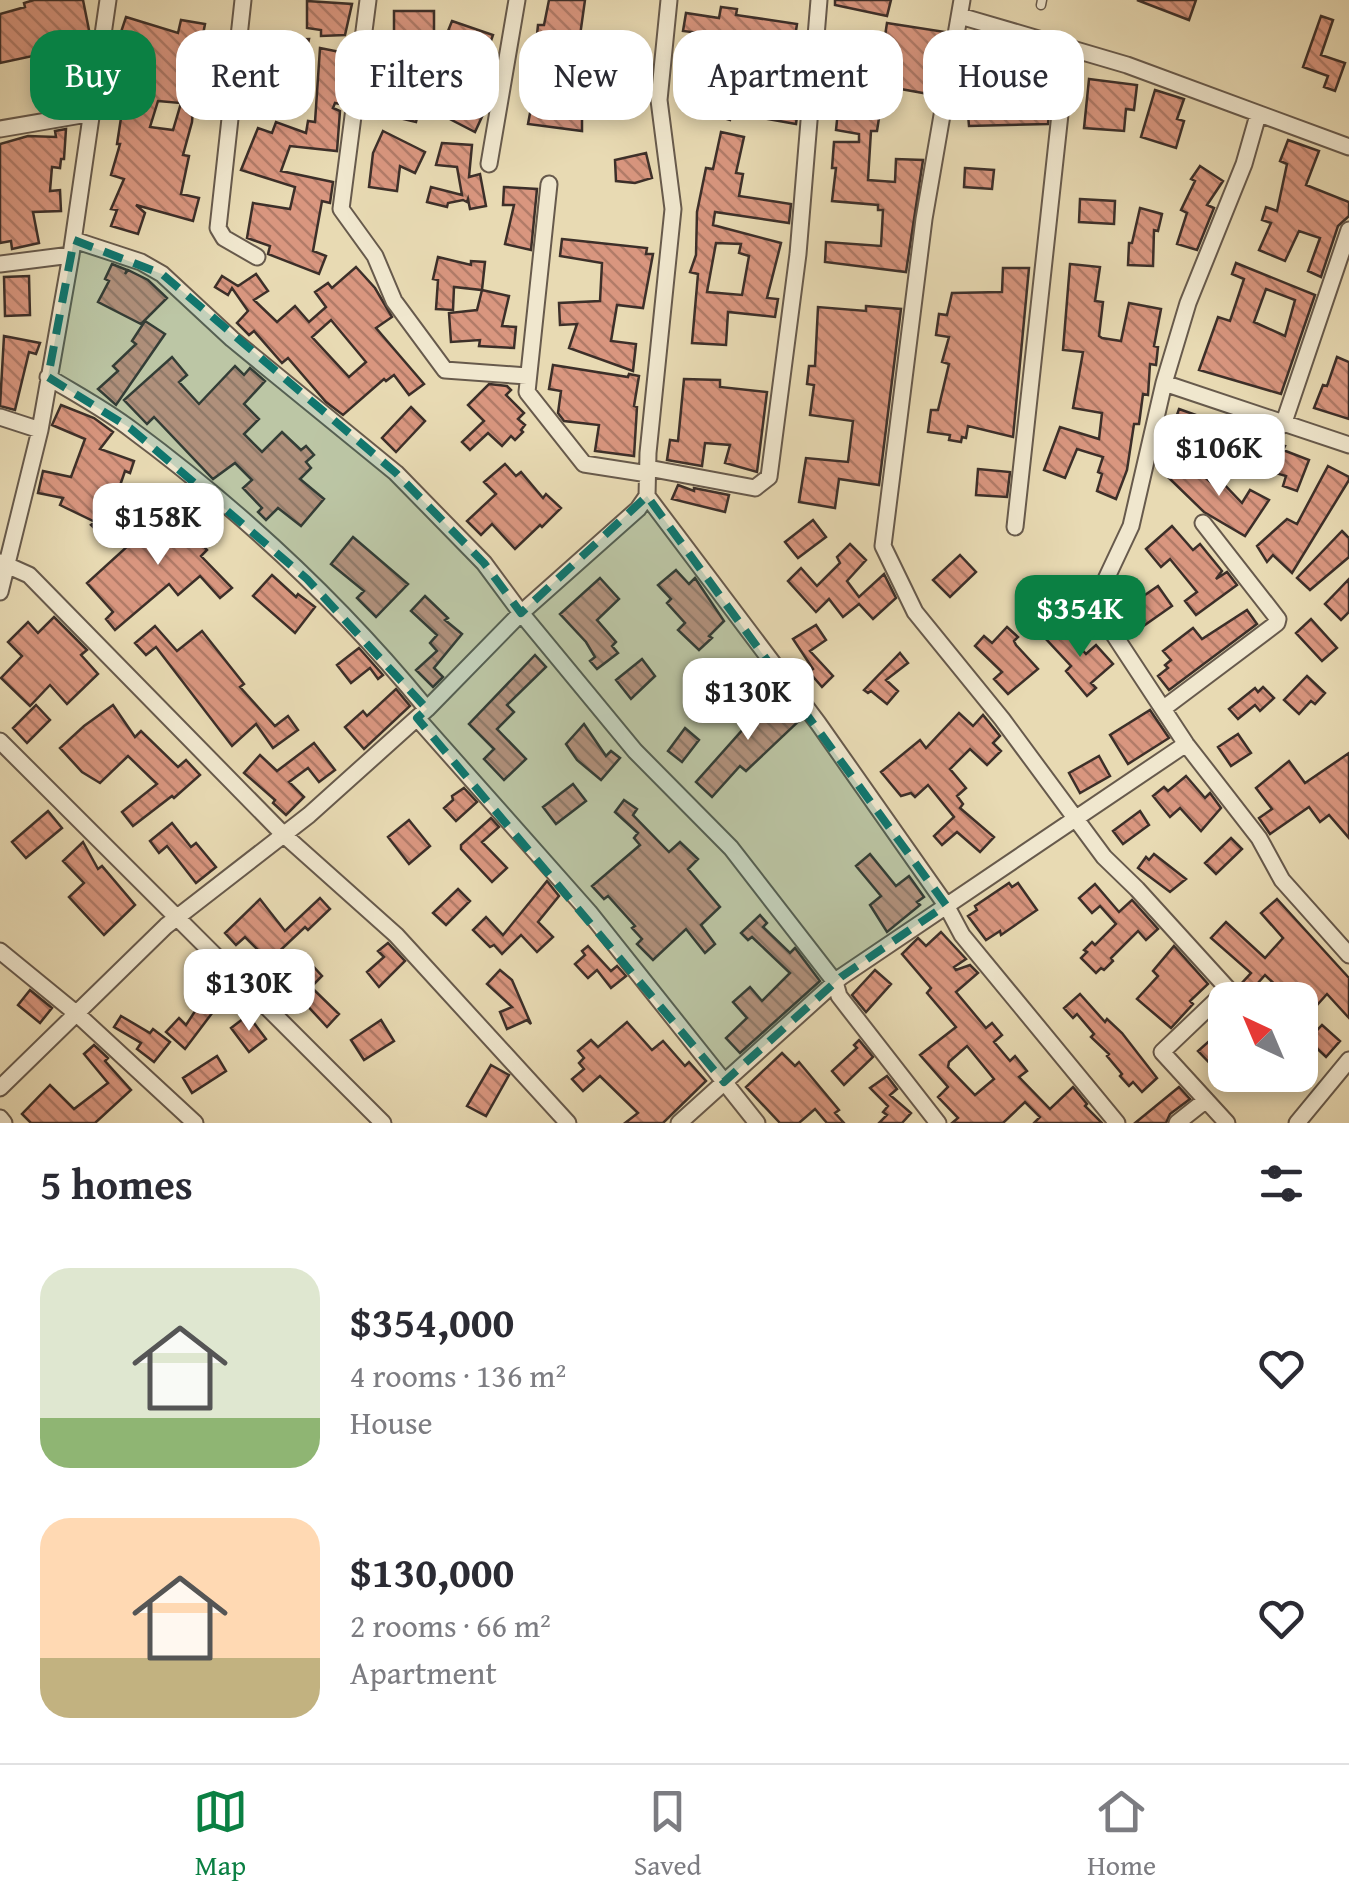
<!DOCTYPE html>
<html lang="en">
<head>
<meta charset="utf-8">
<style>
	:root { --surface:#fff; --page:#f2f2f3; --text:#2b2b33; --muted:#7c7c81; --line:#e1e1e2; --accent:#0b8043 }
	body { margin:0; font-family:"Gentium Book Plus",serif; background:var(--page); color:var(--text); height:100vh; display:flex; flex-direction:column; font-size:38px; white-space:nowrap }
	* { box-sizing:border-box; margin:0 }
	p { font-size:32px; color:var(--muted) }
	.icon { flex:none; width:55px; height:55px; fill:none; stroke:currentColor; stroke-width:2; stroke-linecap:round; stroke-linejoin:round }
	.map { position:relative; height:1123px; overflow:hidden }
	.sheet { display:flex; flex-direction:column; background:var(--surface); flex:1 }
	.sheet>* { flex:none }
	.banner { position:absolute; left:30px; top:30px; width:1290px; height:90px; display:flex; gap:20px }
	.needle { width:65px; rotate:316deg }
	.buttons { position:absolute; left:1208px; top:982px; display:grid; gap:20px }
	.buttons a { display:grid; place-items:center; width:110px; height:110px; border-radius:20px; background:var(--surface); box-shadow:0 5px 15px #0003; font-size:50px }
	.price { position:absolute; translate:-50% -85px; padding:0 22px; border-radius:20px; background:#fff; color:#222; font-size:32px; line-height:65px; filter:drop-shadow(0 2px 5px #0008) }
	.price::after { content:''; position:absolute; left:50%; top:60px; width:30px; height:22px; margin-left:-15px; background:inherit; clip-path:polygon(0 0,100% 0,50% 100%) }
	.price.selected { background:var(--accent); color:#fff }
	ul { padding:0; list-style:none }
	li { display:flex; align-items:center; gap:30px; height:250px; padding:0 40px }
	li span { display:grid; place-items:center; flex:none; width:280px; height:200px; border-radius:30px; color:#555 }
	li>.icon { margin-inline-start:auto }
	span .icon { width:120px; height:120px; fill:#fffc; stroke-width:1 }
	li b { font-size:42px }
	h2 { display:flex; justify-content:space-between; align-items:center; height:120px; padding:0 40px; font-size:42px }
	.tag { padding:0 35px; border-radius:30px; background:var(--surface); box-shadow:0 5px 15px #0003; font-size:35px; line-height:90px }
	.tag.selected { background:var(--accent); color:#fff }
	.tab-bar { display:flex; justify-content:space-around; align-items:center; height:140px; border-top:2px solid var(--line); background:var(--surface); font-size:28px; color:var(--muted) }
	.tab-bar a { display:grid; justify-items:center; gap:5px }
	.tab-bar .selected { color:var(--accent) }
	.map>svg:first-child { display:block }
</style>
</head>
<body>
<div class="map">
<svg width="1349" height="1123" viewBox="0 0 1349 1123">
	<defs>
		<pattern id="building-back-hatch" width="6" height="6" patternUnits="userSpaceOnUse" patternTransform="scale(2.5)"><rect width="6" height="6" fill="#d9967f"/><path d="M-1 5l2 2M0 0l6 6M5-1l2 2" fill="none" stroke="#b17b68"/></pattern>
	</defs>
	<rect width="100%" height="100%" fill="#e8dab3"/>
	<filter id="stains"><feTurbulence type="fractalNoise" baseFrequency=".002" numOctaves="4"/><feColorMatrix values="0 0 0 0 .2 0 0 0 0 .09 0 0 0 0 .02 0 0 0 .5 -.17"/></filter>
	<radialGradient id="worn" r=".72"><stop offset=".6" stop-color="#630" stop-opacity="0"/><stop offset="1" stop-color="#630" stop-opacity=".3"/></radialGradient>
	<path fill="url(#building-back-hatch)" stroke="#3c2f29" stroke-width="2.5" fill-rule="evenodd" d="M34,0H83L90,35L83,37L85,46L67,50L74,102L47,105L41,57L37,55L0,63V14L25,7L24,3Z
		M549,0H585L578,50L550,48L543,76L533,72L538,25H544Z
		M835,0H891L887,16L835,5Z
		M1137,0H1196L1189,20Z
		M307,1L352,4L345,35L321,36V30L307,28Z
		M721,7L737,9L736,15L797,24L794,44L734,35L729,92L738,95L730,120L700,111L711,72L696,71L700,33L683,31L686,13L719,18Z
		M394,11H434V34L394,35Z
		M1321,16L1333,20L1321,55L1345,63L1335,91L1324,87L1328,76L1303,67Z
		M126,17L178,33L181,20L205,24L198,61L221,63L219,86L195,84L192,122L183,155L189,156L181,194L199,198L193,221L136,205L145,213L138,234L111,226L117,210L111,209L124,179L111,175L120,144H117L121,118L115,116L123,92L111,88L114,76L140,83L143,44L119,38ZM158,101L181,103L173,130L150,127Z
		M452,21L493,35L486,55L444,41Z
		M887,23L945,32L934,95L884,86L877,131H871L868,180L895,182L896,159L923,160L906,272L825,262L826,242L881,246L883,210H878V205L832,201L836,168H832L834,142H859V134L836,130L840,92L834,91L837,65L866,68L867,60L881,62Z
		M309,39L294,111L285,109L293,59H277V40Z
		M320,48L350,54L347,78L342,77L340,104L335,103L333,108L340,111L337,151L290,146L281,171L333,182L330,203L322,201L313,251L326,256L319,274L268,254L270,246L247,238L253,203L290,209L295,187L241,170L258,128L272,133L276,122L306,133L308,121L315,122Z
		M386,54L434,58V70L435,67L488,73L485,90L426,81L416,122L370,111L376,86L383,88Z
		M792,58L795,94H800L796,124L762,118L767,84L756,85L754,62Z
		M975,68H1003V88H974Z
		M613,77L632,81L631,86L641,88L637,106L608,99Z
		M1089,79L1137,85L1134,110L1126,109L1124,131L1084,128Z
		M1155,90L1184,99L1177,119L1184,121L1176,148L1141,137Z
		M452,94L485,110L475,132L442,115Z
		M1016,102H1050L1048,124L969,126L968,114L1016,111Z
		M531,108L582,116V131L528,124Z
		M66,129L64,159H61L60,168L52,167L50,191L60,190L61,211L33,212L39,243L12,249L11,241L0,243V144L28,136L56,137L55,131Z
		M383,131L425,152L415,173L400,166L397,191L369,187L373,153Z
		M721,132L744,137L736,173L743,174L739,196L791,204L789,223L715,212L713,225L781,243L767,298L778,299L775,317L728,312L726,345L692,343L698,274L690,272L696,255L697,212L706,168L713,169ZM716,243L741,244L739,253L749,256L742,295L707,292Z
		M1288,140L1319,151L1306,185L1349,202V216L1338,226L1321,277L1308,271L1320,238L1299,231L1285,261L1259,250L1271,223L1262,220L1266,207L1277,211L1287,164L1280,161Z
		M442,143L472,145L469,177L480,174L486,206L470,209L468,199L467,202L463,200L448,203L447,207L427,202L431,187L462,195L457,167L436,165Z
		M646,153L652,178L635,183L616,181L615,160Z
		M1200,166L1223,181L1207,205L1214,208L1197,250L1177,244L1187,213L1181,210L1195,181L1191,179Z
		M965,168L994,170L992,189L964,187Z
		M504,187L537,189L531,250L505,244L514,205H503Z
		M1080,199L1115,201L1114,224L1079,222Z
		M1140,208L1162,214L1158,231L1154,230L1153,266L1128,265L1129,243H1132Z
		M562,239L647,248L646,254H653L643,308L617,305L611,341L636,344L633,371L569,348L577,324L560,325L559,303L600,301L602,263L560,256Z
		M438,257L471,265V261L485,262L482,290L454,287L453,310L436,309L438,280L433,279Z
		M1236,263L1315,295L1281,394L1199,370L1218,317L1230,321L1244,279L1232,274ZM1266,289L1295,300L1285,336L1254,322Z
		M112,264L127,270L125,274L128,270L148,280L167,298L141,324L98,302L109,281L105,279Z
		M1070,264L1100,267L1095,301L1103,302L1099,336L1102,338L1121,341L1129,303L1161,309L1154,346L1158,347L1156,365L1150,364L1148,395L1143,394L1139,424H1134L1127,470L1116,499L1097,491L1102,474L1098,472L1103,457L1077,449L1065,478L1044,470L1060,427L1099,439L1102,413L1073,408L1083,352L1063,350Z
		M356,267L375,288L392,317L376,328L424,384L409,395L394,375L386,381L384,379L343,415L326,402L288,358L282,363L254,331L249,335L237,323L248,311L232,288L228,295L215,287L222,276L238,286L256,274L268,291L254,300L277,322L295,306L309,322L326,307L315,292L328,283L332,288ZM331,320L366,362L349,377L312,337Z
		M1003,268H1029L1013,437L968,426L966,438L962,437L961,442L949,440L950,435L928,432L931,410H938L949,364L942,362L949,337L936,335L939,314L947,315L952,293L1002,292Z
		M29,276L30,315L5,316L4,277Z
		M482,290L509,296L502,326L516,327L514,348L479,346L480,340L451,342L449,313L477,310Z
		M866,306L901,309L879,485L839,479L835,508L799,502L806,458L848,462L853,421L810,415L814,385L807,384L809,366H815L818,307L866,311Z
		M145,321L165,334L116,405L98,389L118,371L113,366L136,344L132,341Z
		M4,336L40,343L36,354L29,352L15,410L0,406Z
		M172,357L187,375L179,382L199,404L235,366L244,375L250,368L265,381L244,404L259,419L244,434L262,452L282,432L301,450L306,446L314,455L306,462L311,468L300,479L324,499L301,526L278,508L266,520L258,512L262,508L243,488L252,480L235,463L213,479L154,417L147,424L124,400Z
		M1337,357L1349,362V419L1314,408L1323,385L1327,386Z
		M553,365L628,377L629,374L639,376L634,406L637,407L634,456L595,451L599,425L564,421L558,413L561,391L549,389Z
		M684,379L720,380V387L767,392L757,472L725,463L730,445L705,443L702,466L667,460L670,440L678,441Z
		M489,384L507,386L511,390L506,395L524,413L518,419L525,425L521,430L523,432L515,440L511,436L502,446L488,433L470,450L462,442L484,421L468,405Z
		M61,405L94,418L113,432L100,449L134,461L130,473L125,471L113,506L117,510L104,522L108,526L100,534L91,525L95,522L60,505L63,498L38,493L43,471L71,477L85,439L52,425Z
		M411,407L425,421L396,452L382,438Z
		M1179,409L1196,415L1192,426L1260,458L1266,440L1285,446L1283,450L1309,460L1297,491L1283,486L1286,476L1204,452L1170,435Z
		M1183,459L1213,484L1219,479L1242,503L1250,490L1269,500L1245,536L1204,512L1169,478Z
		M505,464L516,476L521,472L543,498L546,494L561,508L542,527L540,525L515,549L492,524L481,535L467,521L496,494L484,482Z
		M1328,466L1349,477V480L1292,573L1273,555L1267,562L1257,546L1287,519L1297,524Z
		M978,469L1010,472L1007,497L976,495Z
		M678,485L694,491V488L729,495L725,512L672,499Z
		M204,503L220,518L198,540L207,550L201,556L232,588L220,598L200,576L178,595L169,584L115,630L106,619L113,612L87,583L142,533L154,547L176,526L178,529Z
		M813,520L826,537L798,558L785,542Z
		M1172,526L1193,550L1200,544L1222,571L1216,579L1227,572L1237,585L1196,615L1185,601L1197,592L1170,559L1161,567L1146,549Z
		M1342,531L1349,538V557L1310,590L1297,578Z
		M353,537L408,584L376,617L357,598L364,591L331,564Z
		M850,544L866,560L847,581L859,597L884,574L896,598L873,619L859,604L843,617L829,599L816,612L788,581L801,568L817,586L840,563L837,557Z
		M960,555L976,572L950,597L933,580Z
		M676,570L689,584L695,578L724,621L709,636L712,638L699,650L678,630L685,623L667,603L671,599L658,585Z
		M272,575L296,597L298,594L315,607L295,633L253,596Z
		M600,578L619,599L597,620L616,642L612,646L618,653L597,669L590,661L595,657L586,642L560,614Z
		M1349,579V612L1341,620L1325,604Z
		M1158,586L1172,606L1142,627L1125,603L1139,593L1142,597Z
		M425,596L448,618L445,620L462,634L434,668L443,677L433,687L416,670L437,651L430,643L437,635L411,611Z
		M1247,610L1257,624L1169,690L1158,676L1168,668L1165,665L1171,660L1163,651L1193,628L1202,639Z
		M54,617L87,650L81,655L98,674L67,704L50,685L30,706L1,678L22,656L8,642L28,622L38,633Z
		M1311,619L1337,648L1322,661L1296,633Z
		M816,625L826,640L810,651L833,676L822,687L809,672L813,669L793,639Z
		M155,626L177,651L202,631L244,684L240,687L275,726L288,716L298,730L273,748L256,724L232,746L156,647L146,655L135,643Z
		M1061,626L1086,654L1096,645L1113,664L1091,683L1096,688L1087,696L1066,671L1071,666L1046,639Z
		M1007,627L1018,637L1014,641L1016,645L1038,669L1008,694L994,679L1002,672L975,646L984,636L992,643Z
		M359,648L383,675L378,679L370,668L351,683L337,665Z
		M900,653L908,663L886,680L898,691L887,704L871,691L868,693L864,690Z
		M535,655L546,667L507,705L514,712L497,729L526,759L504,780L484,759L494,749L469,724Z
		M642,659L655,676L631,699L616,680Z
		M1307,676L1325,693L1315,704L1311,701L1299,714L1284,700Z
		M1263,687L1274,698L1260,711L1255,705L1238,719L1229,709L1255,688L1258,692Z
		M396,689L410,706L364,749L345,727L363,711L367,716Z
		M738,700L763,720L785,700L801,719L746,771L740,766L712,797L696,782L744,728L727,713Z
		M36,705L50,720L27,743L13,728Z
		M113,705L135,737L141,731L178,767L186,760L200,775L174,798L172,796L133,826L122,812L157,784L128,756L100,783L82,772L60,748L84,726Z
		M1150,710L1169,738L1128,764L1110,735Z
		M959,713L973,726L983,715L1000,736L993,743L1001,751L987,765L970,749L950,769L966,788L957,796L963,804L960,808L994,837L980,852L957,832L942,845L934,836L954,817L928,785L915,797L911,793L901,796L881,772L920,740L926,748Z
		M584,724L606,756L611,751L620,758L601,780L577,760L566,744Z
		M685,728L699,740L682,762L668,751Z
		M1238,734L1251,753L1231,766L1218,747Z
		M314,743L335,770L319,782L308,768L289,782L304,797L286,815L273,803L275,800L244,773L260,755L277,771Z
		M1349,753V838L1329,815L1320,822L1309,807L1270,834L1259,818L1272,809L1256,788L1289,761L1305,783Z
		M1099,756L1110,776L1080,793L1069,773Z
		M1186,776L1205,798L1210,793L1221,808L1201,831L1180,808L1170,817L1153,796L1164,787L1168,791Z
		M573,784L586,801L556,824L543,807Z
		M464,788L477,802L456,821L444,808L453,800L452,796Z
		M624,800L637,809L633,815L669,852L680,842L698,859L688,869L720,907L701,925L715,944L705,953L686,929L653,960L637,944L642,939L632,928L635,926L608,896L604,899L592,886L640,845L634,838L638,833L615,812Z
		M48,811L62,828L26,858L12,842Z
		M1140,811L1149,825L1123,844L1113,831Z
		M491,818L499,827L482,842L507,868L492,882L461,849V845Z
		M409,820L430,846L409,864L388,837Z
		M172,823L191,847L196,843L216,867L196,883L167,846L159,853L150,841Z
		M1231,838L1242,849L1216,874L1205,863Z
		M83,842L98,869L102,866L135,905L104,935L69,897L84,883L63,861Z
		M870,854L896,886L909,876L924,897L917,902L920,905L887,932L870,905L881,896L856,866Z
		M1154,854L1186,879L1170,892L1138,868L1146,857L1149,860Z
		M547,881L559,896L538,922L553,937L537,952L521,935L502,954L494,945L490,947L473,930L486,917L503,935Z
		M1009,883L1012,887L1018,883L1037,910L1001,935L1000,931L986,940L968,916L977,910L975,906Z
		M1095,884L1119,912L1132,900L1158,929L1146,940L1138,931L1111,958L1113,961L1104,970L1101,968L1096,973L1081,958L1087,952L1084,950L1092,942L1095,945L1116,924L1100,906L1092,913L1079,898Z
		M458,889L470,901L446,925L433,913Z
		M320,898L330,909L308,930L305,927L269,961L245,937L236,945L225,933L260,899L285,931Z
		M1277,899L1349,978V1018L1327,994L1318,1004L1297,984L1286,995L1265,975L1250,992L1241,984L1251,973L1211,938L1226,922L1265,958L1283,938L1261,913Z
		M760,915L767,923L763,927L790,953L795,948L820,981L740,1053L726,1038L747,1018L733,1002L750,987L762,1001L790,973L752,937L748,940L741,933Z
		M941,932L966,959L954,967L956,970L970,965L978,973L956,992L986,1028L992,1023L1002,1035L994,1042L1010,1061L1015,1056L1027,1071L1019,1077L1050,1109L1073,1087L1087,1104L1085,1106L1102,1123H1034L1040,1117L1025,1102L1003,1123H952L958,1118L938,1097L948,1087L920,1055L956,1027L927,993L931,988L902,954L918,938L926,946ZM967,1046L994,1079L975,1095L948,1067L949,1062Z
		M388,943L405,961L379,987L367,972L384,957L378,951Z
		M588,946L611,971L617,966L626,976L611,988L597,970L588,978L575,964L585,955L582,951Z
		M1174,946L1208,984L1190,1001L1193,1004L1171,1028L1137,999L1158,976L1153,971Z
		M312,965L322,976L311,987L339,1014L327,1027L290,987Z
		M500,970L512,980L531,1024L527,1020L507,1029L500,1012L512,1007L487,984Z
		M875,970L891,984L866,1012L852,995Z
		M218,976L231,988L185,1049L166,1032L179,1018L186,1025Z
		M30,990L52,1008L40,1023L18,1005Z
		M1080,994L1105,1022L1107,1019L1122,1033L1157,1078L1142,1092L1133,1082L1129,1086L1120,1076L1122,1074L1107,1056L1109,1054L1091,1037L1094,1034L1077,1014L1073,1018L1064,1008Z
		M248,1015L266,1039L249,1052L231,1028Z
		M121,1016L150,1033L153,1029L170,1042L154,1062L137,1049L141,1043L114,1027Z
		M381,1020L394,1041L364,1060L351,1040Z
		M627,1022L652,1050L663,1041L685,1066L689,1062L706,1081L663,1123H625L638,1113L600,1076L583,1091L572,1079L584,1069L579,1063L584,1058L578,1051L591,1040L598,1047Z
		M1322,1025L1340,1041L1326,1057L1308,1040Z
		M1225,1027V1079L1198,1051Z
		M859,1040L873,1057L844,1085L832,1071L857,1048L854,1045Z
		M94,1045L108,1058L105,1061L131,1090L95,1123H31L22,1114L50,1085L74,1109L108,1083L84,1054Z
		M782,1053L795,1066L799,1062L839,1110L835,1113L844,1123H827L815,1109L799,1123H780L746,1087Z
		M217,1056L226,1071L192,1093L183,1078Z
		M491,1065L509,1075L486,1116L467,1106Z
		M887,1076L897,1089L890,1095L911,1113L902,1123H879L887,1115L883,1112L888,1106L870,1088Z
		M1179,1087L1190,1099L1170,1114L1166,1123H1135Z"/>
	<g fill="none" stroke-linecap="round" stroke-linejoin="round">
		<defs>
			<path id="lane" d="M1041,5L1042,0"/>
			<path id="street" d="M243,0L218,228L224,238L257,257
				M368,0L341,209L375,256L394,301L445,370L527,376
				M962,0L924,219L883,546L915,612L1002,719L1104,857L1137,889L1228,989L1162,1052L1227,1123
				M960,16L1127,65L1349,147
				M1258,115L1244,164L1188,303L1164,383L1131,526L1099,594L1101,615L1186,744L1259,838L1282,880L1349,955
				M0,129L93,113
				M489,164L517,0
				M549,184L527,392L584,464L648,474
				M74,240L141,262L162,274L232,339L396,473L484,563L521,613L635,751L731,848L835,982L839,996L938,1123
				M0,264L71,255
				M48,377C76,394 106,410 132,430C241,511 341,604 427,709
				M1164,383L1349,445
				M0,417L40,430
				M1283,425L1349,230
				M648,468L755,488L769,477L798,254L819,0
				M647,496L818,723L946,905L962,935L1117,1123
				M1015,527L1067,50
				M0,562L29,575L284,835L396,935L568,1123
				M0,592L40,430L71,255L108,0
				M1164,708L1277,623L1278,619L1203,523
				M417,718L589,912L757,1123
				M0,741L383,1123
				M0,951L77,1014L195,1123
				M0,1088L166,926L309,815L427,709L521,613L638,509L647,496L648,453L673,209L659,100L669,0
				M0,1118L4,1123
				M679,1123L841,977L1186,744
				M1177,1123L1206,1100
				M1297,1123L1349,1060"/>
		</defs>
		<use href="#lane" stroke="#675a4c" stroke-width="11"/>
		<use href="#street" stroke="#675a4c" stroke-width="19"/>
		<use href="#lane" stroke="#f0e7ce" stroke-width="8"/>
		<use href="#street" stroke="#f0e7ce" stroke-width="15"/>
	</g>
	<path fill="#0f766e" fill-opacity="0.2" stroke="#0f766e" stroke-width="8" stroke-dasharray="20 12" stroke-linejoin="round" d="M74,240L162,274L396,473L484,563L521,613L647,496L946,905L841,977L724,1082L417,718L427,709L307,579L130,428L48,377Z"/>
	<rect width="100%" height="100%" filter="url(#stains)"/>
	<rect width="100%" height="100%" fill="url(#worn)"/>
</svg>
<div class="buttons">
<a><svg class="needle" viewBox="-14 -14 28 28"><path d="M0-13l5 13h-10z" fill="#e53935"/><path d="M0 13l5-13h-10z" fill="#7c7c81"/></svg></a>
</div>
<b class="price" style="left:1219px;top:499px">$106K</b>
<b class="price" style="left:158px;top:568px">$158K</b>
<b class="price selected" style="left:1080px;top:660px">$354K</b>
<b class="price" style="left:748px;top:743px">$130K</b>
<b class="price" style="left:249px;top:1034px">$130K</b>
<div class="banner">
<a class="tag selected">Buy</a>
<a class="tag">Rent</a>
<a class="tag">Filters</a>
<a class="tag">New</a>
<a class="tag">Apartment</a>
<a class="tag">House</a>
</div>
</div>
<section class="sheet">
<h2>5 homes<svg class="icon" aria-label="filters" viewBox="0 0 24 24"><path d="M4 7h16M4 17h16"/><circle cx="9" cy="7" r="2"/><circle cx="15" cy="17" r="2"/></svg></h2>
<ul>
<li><span style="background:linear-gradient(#dfe7d0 75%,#8fb573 0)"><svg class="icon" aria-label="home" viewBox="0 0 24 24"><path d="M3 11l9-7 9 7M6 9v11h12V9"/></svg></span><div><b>$354,000</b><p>4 rooms · 136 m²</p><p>House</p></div><svg class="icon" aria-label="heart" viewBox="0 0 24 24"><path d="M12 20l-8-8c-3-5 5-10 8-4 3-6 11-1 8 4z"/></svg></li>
<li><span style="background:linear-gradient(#ffd9b3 70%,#c2b280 0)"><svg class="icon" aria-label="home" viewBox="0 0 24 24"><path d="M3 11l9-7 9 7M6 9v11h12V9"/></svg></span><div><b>$130,000</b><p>2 rooms · 66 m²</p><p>Apartment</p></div><svg class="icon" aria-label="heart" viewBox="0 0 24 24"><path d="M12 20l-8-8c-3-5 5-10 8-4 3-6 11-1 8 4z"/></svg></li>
</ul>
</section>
<nav class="tab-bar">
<a class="selected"><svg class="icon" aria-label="map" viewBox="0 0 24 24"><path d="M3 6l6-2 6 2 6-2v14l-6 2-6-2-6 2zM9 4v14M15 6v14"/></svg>Map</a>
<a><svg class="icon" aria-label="saved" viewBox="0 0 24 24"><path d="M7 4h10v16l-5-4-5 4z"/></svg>Saved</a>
<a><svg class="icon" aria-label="home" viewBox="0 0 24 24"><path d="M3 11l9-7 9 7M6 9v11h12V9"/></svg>Home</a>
</nav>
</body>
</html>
